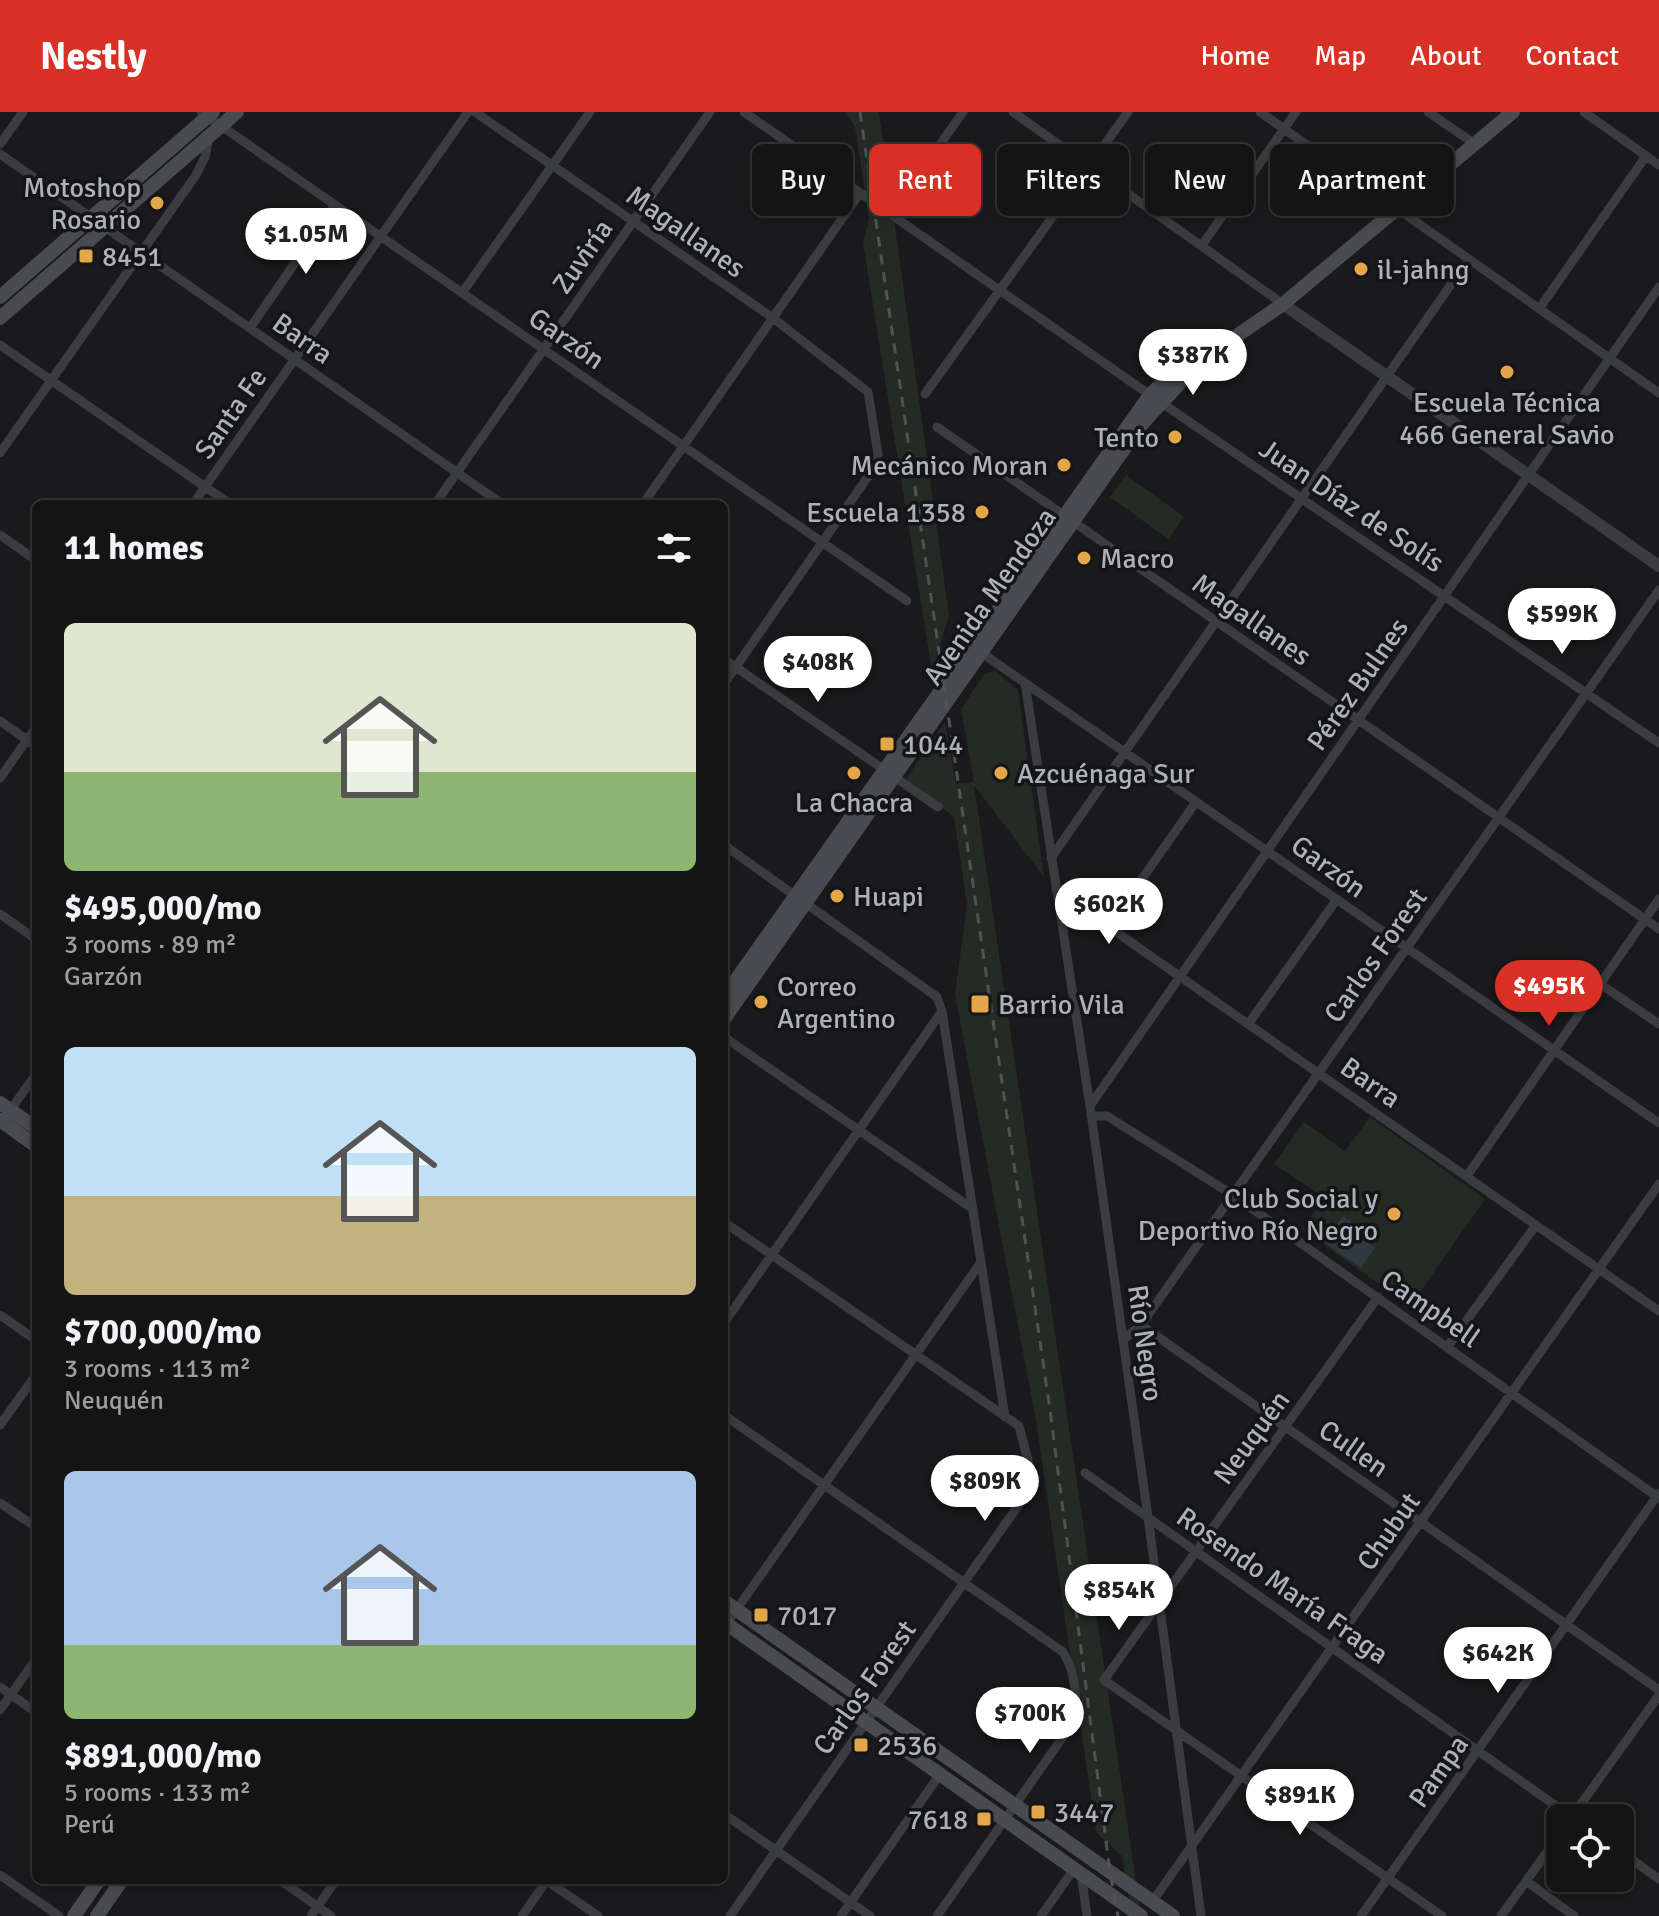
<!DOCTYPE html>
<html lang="en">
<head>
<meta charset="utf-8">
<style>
	:root { --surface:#141415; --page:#1d1d1e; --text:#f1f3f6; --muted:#9d9ea0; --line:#333334; --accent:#d93025 }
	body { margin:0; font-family:Signika,sans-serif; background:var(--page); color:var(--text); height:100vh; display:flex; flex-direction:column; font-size:30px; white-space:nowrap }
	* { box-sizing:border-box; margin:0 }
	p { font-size:26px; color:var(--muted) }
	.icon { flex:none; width:44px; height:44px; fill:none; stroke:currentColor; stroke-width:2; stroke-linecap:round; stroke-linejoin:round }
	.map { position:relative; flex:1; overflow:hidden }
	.details { position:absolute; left:32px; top:388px; width:696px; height:1384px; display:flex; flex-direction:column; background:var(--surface); border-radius:12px; box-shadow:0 4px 12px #0003,0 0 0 2px var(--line) }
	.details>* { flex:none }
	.top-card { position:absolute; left:752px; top:32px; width:760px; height:72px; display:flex; gap:16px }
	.buttons { position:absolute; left:1546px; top:1692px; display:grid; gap:16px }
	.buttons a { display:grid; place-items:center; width:88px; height:88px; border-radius:12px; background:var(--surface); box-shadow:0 4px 12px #0003,0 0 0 2px var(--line); font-size:40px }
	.price { position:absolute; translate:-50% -68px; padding:0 18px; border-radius:28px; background:#fff; color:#222; font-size:26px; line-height:52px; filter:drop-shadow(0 2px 4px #0008) }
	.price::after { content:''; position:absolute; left:50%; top:48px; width:24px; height:18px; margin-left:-12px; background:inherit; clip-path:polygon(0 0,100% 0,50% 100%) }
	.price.on { background:var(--accent); color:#fff }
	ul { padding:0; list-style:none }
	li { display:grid; align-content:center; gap:16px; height:424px; padding:0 32px }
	li span { display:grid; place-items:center; height:248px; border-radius:12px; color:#555 }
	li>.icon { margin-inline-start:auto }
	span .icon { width:144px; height:144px; fill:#fffc; stroke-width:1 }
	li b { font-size:34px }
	h2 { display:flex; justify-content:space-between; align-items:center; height:96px; padding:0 32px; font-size:34px }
	.pill { padding:0 28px; border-radius:12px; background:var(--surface); box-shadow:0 4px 12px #0003,0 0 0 2px var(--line); font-size:28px; line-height:72px }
	.pill.on { background:var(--accent); color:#fff }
	header { display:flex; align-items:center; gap:48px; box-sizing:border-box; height:112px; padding:0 40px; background:var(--accent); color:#fff }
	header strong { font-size:38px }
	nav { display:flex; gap:44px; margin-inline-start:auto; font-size:28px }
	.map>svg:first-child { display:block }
</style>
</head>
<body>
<header>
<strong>Nestly</strong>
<nav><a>Home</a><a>Map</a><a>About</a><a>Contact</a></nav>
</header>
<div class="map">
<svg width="1659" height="1804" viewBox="0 0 1659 1804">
	<rect width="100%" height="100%" fill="#1a1a1c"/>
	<path fill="#242b24" d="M844,0H879L949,504L932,559L863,131L869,106L855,15Z
		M1126,363L1184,405L1168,427L1110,385Z
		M995,559L1018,578L1044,765L974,673L1141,1804H1132L1122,1744L1096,1720L1036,1308L955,882L967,793L954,705L908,671L906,667L945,610L956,672L974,670L961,597L985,561Z
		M1370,1005L1485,1087L1410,1194L1302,1117L1325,1086L1274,1052L1304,1010L1345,1039Z"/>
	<path fill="#30393f" d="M1343,1104L1361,1117L1358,1123L1375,1136L1361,1156L1324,1130Z"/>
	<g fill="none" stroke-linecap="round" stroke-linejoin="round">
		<path stroke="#3b3c40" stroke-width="9" d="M201,0L907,489
			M475,0L773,206L868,280L878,342L876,353L724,572
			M744,0L1150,283L1659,631
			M1013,0L1283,192
			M1260,0L1659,281
			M1428,0L1475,32
			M1584,0L1659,53
			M0,32L23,0
			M0,42L502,392
			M891,102L963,0
			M1202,133L1296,0
			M462,181L590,0
			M1539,197L1646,44
			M250,216L335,93
			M0,233L230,392
			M925,282L1128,0
			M937,315L1659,817
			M0,341L196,63L205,45L209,25
			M193,392L468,0
			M435,392L710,0
			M643,392L860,81
			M0,423L36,448
			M979,539L1659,1011
			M724,547L938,695
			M1025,571L1090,994L1148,1405L1201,1804
			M0,609L36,634
			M0,666L36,615
			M724,733L937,885L942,899L1005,1305
			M1051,746L1468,148
			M1056,778L1659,1199
			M0,802L36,827
			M1109,814L1196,690
			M1600,872L1659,912
			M1249,911L1337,787
			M724,925L973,1097
			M1090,994L1659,175
			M9,1000L36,962
			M1091,1004H1107L1233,1083L1659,1386
			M1467,1064L1659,787
			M724,1110L1019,1314L1034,1371L730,1804
			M1378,1185L1104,1568L1442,1804
			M0,1203L36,1228
			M724,1211L942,899
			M1141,1213L1659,1578
			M1123,1228L1141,1213L1659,478
			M1448,1234L1536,1113
			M724,1303L1063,1540C1076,1561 1078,1588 1072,1612L937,1804
			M0,1313L36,1263
			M1085,1361L1573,1706
			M0,1391L36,1415
			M725,1514L981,1150
			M0,1575L36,1600
			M0,1598L36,1547
			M724,1702L870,1804
			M1571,1706L1659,1583
			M1620,1739L1659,1767
			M1081,1761L1087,1804
			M0,1763L59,1804
			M280,1768L331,1804
			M546,1768L598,1804
			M1526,1769L1574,1804
			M1152,1790L1659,1072
			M311,1804L336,1768
			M522,1804L547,1768
			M841,1804L940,1662
			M1041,1804L1074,1757
			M1361,1804L1659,1381
			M1501,1804L1560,1722"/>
		<path stroke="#3b3c40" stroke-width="12" d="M1283,192L1659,454"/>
		<path stroke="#494b50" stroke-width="14" d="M0,185L213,0
			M0,206L237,0
			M724,885L1150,283C1164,269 1174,260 1193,254L1283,192L1513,0
			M724,907L1138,317C1155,295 1178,277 1193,254
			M0,991L36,1016
			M0,1008L36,1034
			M724,1489L1173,1804
			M724,1510L1141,1804
			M74,1804L99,1768
			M97,1804L122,1768"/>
		<path stroke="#505257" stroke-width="3" stroke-dasharray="10 8" stroke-linecap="butt" d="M860,0L1050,1298L1110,1760L1118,1804"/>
	</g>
	<g fill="#e4a64a" stroke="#151517" stroke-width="3">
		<circle cx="157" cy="91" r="8"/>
		<rect x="78" y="136" width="16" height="16" rx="4"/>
		<circle cx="1361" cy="157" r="8"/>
		<circle cx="1507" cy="260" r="8"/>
		<circle cx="1175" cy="325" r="8"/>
		<circle cx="1064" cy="353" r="8"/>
		<circle cx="982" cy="400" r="8"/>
		<circle cx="1084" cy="446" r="8"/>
		<rect x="879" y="624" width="16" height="16" rx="4"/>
		<circle cx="854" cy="661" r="8"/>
		<circle cx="1001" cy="661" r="8"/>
		<circle cx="837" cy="784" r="8"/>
		<circle cx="761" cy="890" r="8"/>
		<rect x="970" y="882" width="20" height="20" rx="4"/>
		<circle cx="1394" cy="1102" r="8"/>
		<rect x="753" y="1495" width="16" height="16" rx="4"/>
		<rect x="853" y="1625" width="16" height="16" rx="4"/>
		<rect x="1030" y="1692" width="16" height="16" rx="4"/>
		<rect x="976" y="1699" width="16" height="16" rx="4"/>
	</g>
	<g text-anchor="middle" stroke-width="7" stroke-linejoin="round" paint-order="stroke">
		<g font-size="28" fill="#adb2ba" stroke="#151517" text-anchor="start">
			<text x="141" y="85" text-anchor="end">Motoshop<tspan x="141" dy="32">Rosario</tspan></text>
			<text x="102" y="154">8451</text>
			<text x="1377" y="167">il-jahng</text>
			<text x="1507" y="300" text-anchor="middle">Escuela Técnica<tspan x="1507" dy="32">466 General Savio</tspan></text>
			<text x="1159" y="335" text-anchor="end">Tento</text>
			<text x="1048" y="363" text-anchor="end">Mecánico Moran</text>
			<text x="966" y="410" text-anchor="end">Escuela 1358</text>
			<text x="1100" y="456">Macro</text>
			<text x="903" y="642">1044</text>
			<text x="1017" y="671">Azcuénaga Sur</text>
			<text x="854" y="700" text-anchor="middle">La Chacra</text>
			<text x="853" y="794">Huapi</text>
			<text x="777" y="884">Correo<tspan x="777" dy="32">Argentino</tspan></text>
			<text x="998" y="902">Barrio Vila</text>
			<text x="1378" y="1096" text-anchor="end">Club Social y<tspan x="1378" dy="32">Deportivo Río Negro</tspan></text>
			<text x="777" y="1513">7017</text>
			<text x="877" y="1643">2536</text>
			<text x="1054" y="1710">3447</text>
			<text x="968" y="1717" text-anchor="end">7618</text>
		</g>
		<g font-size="28" fill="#adb2ba" stroke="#151517">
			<text transform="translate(686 119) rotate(35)" y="10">Magallanes</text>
			<text transform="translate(582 144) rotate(-55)" y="10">Zuviría</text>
			<text transform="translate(303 226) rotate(35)" y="10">Barra</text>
			<text transform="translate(567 226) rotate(35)" y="10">Garzón</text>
			<text transform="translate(230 301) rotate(-55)" y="10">Santa Fe</text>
			<text transform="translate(1352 393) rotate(34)" y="10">Juan Díaz de Solís</text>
			<text transform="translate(989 484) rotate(-55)" y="10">Avenida Mendoza</text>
			<text transform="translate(1252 507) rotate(35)" y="10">Magallanes</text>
			<text transform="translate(1357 572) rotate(-55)" y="10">Pérez Bulnes</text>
			<text transform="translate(1329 754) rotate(36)" y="10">Garzón</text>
			<text transform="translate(1375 843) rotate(-55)" y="10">Carlos Forest</text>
			<text transform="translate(1371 970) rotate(35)" y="10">Barra</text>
			<text transform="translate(1431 1196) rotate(35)" y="10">Campbell</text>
			<text transform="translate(1146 1231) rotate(82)" y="10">Río Negro</text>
			<text transform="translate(1251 1325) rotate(-54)" y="10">Neuquén</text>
			<text transform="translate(1354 1336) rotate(35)" y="10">Cullen</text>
			<text transform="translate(1388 1419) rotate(-55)" y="10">Chubut</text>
			<text transform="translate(1283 1473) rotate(35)" y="10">Rosendo María Fraga</text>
			<text transform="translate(864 1575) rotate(-55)" y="10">Carlos Forest</text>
			<text transform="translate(1438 1659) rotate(-55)" y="10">Pampa</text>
		</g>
	</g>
</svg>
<div class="buttons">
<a><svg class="icon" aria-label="locate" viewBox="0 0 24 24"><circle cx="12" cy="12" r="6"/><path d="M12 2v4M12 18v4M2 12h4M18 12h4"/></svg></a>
</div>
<b class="price" style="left:306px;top:164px">$1.05M</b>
<b class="price" style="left:1193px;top:285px">$387K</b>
<b class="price" style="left:1562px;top:544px">$599K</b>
<b class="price" style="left:818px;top:592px">$408K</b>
<b class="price" style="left:1109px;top:834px">$602K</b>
<b class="price on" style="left:1549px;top:916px">$495K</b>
<b class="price" style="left:985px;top:1411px">$809K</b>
<b class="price" style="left:1119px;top:1520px">$854K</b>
<b class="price" style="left:1498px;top:1583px">$642K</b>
<b class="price" style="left:1030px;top:1643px">$700K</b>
<b class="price" style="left:1300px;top:1725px">$891K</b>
<div class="top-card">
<a class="pill">Buy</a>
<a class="pill on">Rent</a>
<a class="pill">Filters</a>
<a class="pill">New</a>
<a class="pill">Apartment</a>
</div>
<section class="details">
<h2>11 homes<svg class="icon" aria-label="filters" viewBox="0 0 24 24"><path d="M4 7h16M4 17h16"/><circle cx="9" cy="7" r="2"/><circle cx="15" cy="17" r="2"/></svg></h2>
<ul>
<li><span style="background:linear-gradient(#dfe7d0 60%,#8fb573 0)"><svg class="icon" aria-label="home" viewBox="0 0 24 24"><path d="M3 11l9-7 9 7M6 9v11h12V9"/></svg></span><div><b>$495,000/mo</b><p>3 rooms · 89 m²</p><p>Garzón</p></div></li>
<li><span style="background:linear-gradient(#bfe0f5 60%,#c2b280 0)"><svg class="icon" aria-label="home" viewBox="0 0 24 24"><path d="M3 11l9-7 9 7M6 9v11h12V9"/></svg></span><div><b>$700,000/mo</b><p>3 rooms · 113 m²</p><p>Neuquén</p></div></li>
<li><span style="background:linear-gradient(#a9c7e8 70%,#8fb573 0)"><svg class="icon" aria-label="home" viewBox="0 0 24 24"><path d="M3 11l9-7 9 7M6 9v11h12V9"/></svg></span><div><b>$891,000/mo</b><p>5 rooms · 133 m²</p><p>Perú</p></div></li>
</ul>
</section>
</div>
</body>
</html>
